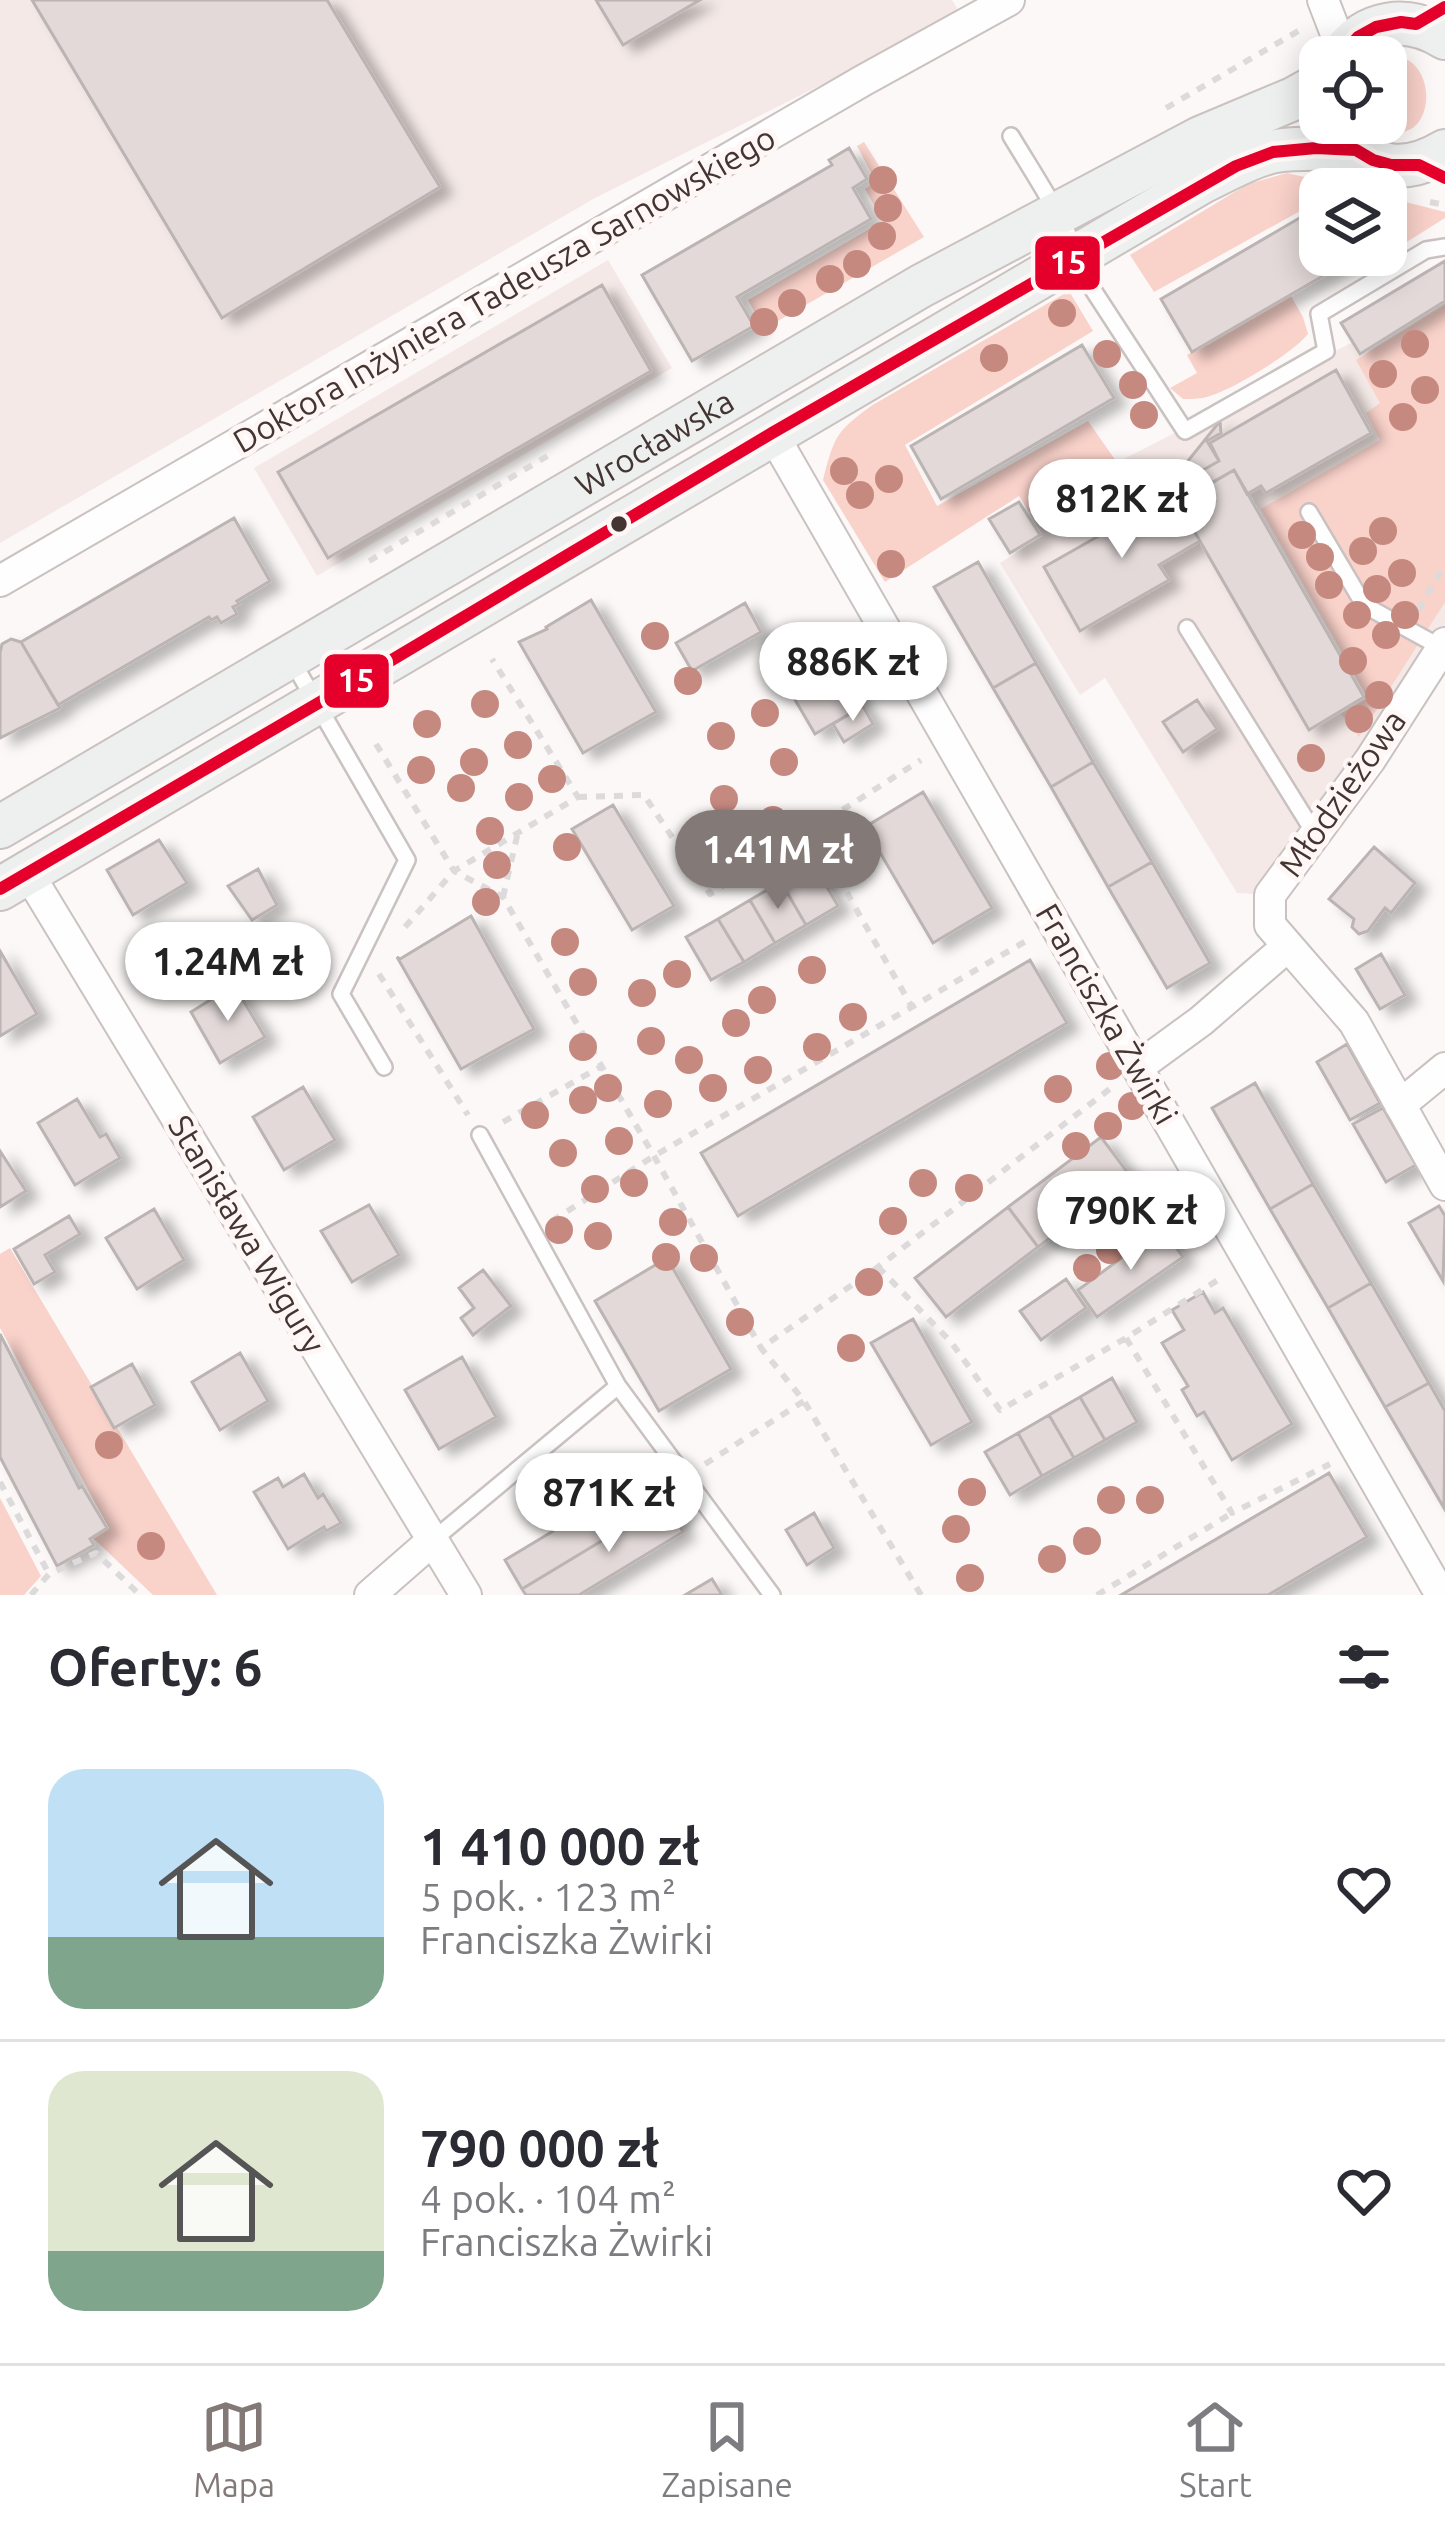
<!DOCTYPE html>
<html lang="pl">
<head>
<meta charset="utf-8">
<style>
	:root { --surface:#fff; --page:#f2f2f3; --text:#2b2b33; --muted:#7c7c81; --line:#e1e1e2; --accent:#837977 }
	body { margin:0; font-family:Ubuntu,sans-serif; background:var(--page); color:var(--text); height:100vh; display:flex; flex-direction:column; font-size:45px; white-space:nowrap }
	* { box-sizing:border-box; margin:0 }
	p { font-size:39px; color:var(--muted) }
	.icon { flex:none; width:66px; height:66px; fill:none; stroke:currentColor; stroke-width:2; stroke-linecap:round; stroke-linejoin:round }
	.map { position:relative; height:1595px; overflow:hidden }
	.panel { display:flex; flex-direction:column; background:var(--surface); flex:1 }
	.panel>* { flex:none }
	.fabs { position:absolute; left:1299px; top:36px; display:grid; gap:24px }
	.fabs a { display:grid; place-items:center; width:108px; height:108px; border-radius:24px; background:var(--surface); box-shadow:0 6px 30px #0003; font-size:60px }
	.price { position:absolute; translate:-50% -102px; padding:0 27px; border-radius:42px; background:#fff; color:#222; font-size:39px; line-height:78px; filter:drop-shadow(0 3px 6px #0008) }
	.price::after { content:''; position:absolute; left:50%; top:72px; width:36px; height:27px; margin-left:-18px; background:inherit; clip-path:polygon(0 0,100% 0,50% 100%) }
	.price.on { background:var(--accent); color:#fff }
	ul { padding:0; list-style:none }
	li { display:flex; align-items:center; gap:36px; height:300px; padding:0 48px }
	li+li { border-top:3px solid var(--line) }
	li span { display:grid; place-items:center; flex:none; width:336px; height:240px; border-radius:36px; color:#555 }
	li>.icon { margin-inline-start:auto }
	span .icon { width:144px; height:144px; fill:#fffc; stroke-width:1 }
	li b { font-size:51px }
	h2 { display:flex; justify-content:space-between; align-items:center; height:144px; padding:0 48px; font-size:51px }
	.tab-bar { display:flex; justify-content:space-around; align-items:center; height:168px; border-top:3px solid var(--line); background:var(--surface); font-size:33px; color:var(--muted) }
	.tab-bar a { display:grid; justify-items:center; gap:6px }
	.tab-bar .on { color:var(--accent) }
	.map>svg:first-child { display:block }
</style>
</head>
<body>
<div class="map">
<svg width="1445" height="1595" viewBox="0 0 1445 1595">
	<defs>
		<filter id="shadow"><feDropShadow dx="12" dy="7" stdDeviation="6" flood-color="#0004"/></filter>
	</defs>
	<rect width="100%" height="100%" fill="#fcf8f8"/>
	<path fill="#f4e9e6" d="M0,0H952L961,15L595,198L0,543Z
		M608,260L672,368L317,576L254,468Z
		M1445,301V643L1270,895L1237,893L1105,678L1080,695L1000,563L1043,536L1030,513L1118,462L1353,342Z"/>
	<path fill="#f9d2ca" d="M1396,56C1445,63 1432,162 1375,123H1386V58Z
		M864,142L924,237L764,329L748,300L883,221L865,189L876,182L857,146Z
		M1287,173L1358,189H1320V200L1154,292L1130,255L1248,184Z
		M1386,197L1445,212V218L1386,255Z
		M1069,291L1093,331L905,445L937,506L1088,421L1116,461L1029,512L1019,496L885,582L823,480C834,438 835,432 871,406Z
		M1291,296L1303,317L1308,334C1293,353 1227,394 1202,398C1196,399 1189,399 1183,399L1170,388L1197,373L1187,355Z
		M1445,305V602L1359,737L1341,714L1368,698L1261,509L1380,440L1366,413L1380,403L1356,360Z
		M10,1248L217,1595H153L92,1537L109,1528L0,1328V1254Z
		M0,1498L41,1576L24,1595H0Z"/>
	<path fill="#e2d9d8" stroke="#bbb4b3" stroke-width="3" filter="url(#shadow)" d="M32,0H327L440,187L222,318Z
		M596,0H700L623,45Z
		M849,148L867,179L853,188L871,219L737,297L754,326L692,361L642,275L832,165L829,160Z
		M1320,206V255H1359L1192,352L1161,299Z
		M1445,261V301L1360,354L1341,323Z
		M602,285L651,371L328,558L278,472Z
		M1082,345L1114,398L941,499L911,446Z
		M1336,370L1371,433L1266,493L1261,486L1247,494L1234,470L1192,494L1187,486L1199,478L1196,474L1219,461L1210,443Z
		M1220,421L1221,433L1207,441L1219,461L1196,474L1199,478L1173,494L1175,481L1183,467Z
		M1234,470L1364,697L1309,730L1178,503Z
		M1187,486L1192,494L1178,503L1200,541L1159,565L1169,580L1080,631L1044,567Z
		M1019,502L1040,535L1010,553L989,519Z
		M234,518L270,581L237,601L239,604L233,607L237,614L221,623L217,617L211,620L209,617L58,705L21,642Z
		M978,562L1036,663L993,688L934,587Z
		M591,600L656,712L583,753L519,642L547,629L546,627Z
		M745,603L761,632L692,671L676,643Z
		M821,634L863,706L815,734L773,662Z
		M11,639L21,642L60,708L0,738V653L2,644Z
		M1036,663L1093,762L1051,787L993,688Z
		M1197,700L1217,729L1183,752L1163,722Z
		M863,706L873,724L844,742L833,724Z
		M1093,762L1152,862L1108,887L1051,787Z
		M923,792L992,908L933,943L865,827Z
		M613,805L674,906L632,930L572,829Z
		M159,840L187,883L133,915L107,870Z
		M1374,847L1415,883L1391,913L1385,908L1368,931L1359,934L1352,927L1354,919L1329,899Z
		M1152,862L1210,963L1167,988L1108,887Z
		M813,863L838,906L806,925L781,882Z
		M258,869L277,905L252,920L228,886Z
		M781,882L806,925L775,943L750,900Z
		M750,900L775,943L744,962L718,919Z
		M471,916L534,1029L461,1069L397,957L400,959Z
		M718,919L744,962L711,980L686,937Z
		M0,951L37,1014L0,1036Z
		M1381,954L1405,995L1380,1009L1356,969Z
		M1030,960L1067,1023L738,1216L701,1153Z
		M234,985L265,1037L220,1063L191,1012Z
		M1347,1044L1380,1103L1350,1120L1317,1062Z
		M1255,1083L1313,1184L1270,1209L1212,1108Z
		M303,1087L335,1140L284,1170L253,1117Z
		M77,1099L100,1137L106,1134L120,1158L75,1185L38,1123Z
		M1383,1108L1416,1165L1386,1182L1353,1124Z
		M1101,1137L1131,1177L1038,1247L1008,1207Z
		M0,1151L26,1191L0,1207Z
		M1313,1184L1371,1283L1328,1308L1270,1209Z
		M369,1205L399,1255L352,1282L321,1231Z
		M1439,1206L1445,1216L1443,1281L1409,1223Z
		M1008,1207L1038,1247L946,1317L915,1278Z
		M154,1209L184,1260L137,1289L106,1238Z
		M69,1216L80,1234L45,1255L55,1272L34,1284L14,1249Z
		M1162,1228L1183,1257L1097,1317L1078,1290Z
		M667,1258L731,1369L659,1411L595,1301Z
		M483,1270L511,1306L473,1335L461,1318L474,1308L459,1288Z
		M1066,1279L1086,1308L1041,1340L1020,1311Z
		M1371,1283L1429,1383L1385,1407L1328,1308Z
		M1203,1292L1215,1313L1223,1308L1292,1424L1232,1460L1204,1412L1197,1416L1182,1390L1188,1386L1162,1343L1184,1330L1172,1310Z
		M913,1319L972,1422L931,1445L871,1343Z
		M0,1334L79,1488L82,1486L107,1528L90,1539L94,1545L57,1566L0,1457Z
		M240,1353L268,1401L220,1430L192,1382Z
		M462,1357L496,1417L439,1449L405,1390Z
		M132,1364L155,1405L114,1428L91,1387Z
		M1112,1378L1137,1422L1105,1440L1080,1397Z
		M1429,1383L1445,1411L1444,1508L1385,1407Z
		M1080,1397L1105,1440L1074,1458L1049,1415Z
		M1049,1415L1074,1458L1042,1476L1018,1433Z
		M1018,1433L1042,1476L1010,1495L985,1452Z
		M1329,1473L1367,1537L1268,1595H1121Z
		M304,1474L318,1498L323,1494L341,1523L326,1531L324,1527L288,1549L254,1492L278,1478L283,1487Z
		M648,1474L666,1502L522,1589L505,1560Z
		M666,1502L683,1532L579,1595H526L522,1589Z
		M814,1513L834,1548L807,1565L786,1530Z
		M712,1579L722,1595H685Z"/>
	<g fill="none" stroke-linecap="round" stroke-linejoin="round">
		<defs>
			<path id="lane" d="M1011,136C1038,181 1069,225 1084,276L1185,431L1326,351L1319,314L1426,250L1445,247
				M1309,512L1364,605L1442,648
				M1187,628L1315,834
				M291,659L407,860L341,994L384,1067
				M618,1386L772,1595
				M433,1540L618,1386L480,1135"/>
			<path id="street" d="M1323,0L1343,52
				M772,433L1441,1595
				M0,581L864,80L1009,0
				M1445,643L1370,760L1270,895V925L1354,1022L1445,1185
				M28,873L466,1595
				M1138,1067L1201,1021L1288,946
				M1400,1105L1445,1068
				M370,1595L433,1540"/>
			<g id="secondary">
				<path d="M1340,57C1366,20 1407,14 1445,38"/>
				<path d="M1341,133C1370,170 1405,175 1445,151"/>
				<path id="s1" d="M0,827L921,286L1200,138L1293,99L1320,84"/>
				<path d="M0,889L1202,182C1225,171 1250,156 1276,151C1303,147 1330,149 1356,150"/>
			</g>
		</defs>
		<use href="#lane" stroke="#c9c2c0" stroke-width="20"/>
		<use href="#street" stroke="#c9c2c0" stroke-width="34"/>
		<use href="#secondary" stroke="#c9c2c0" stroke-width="46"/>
		<path stroke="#dcdada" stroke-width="6" stroke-dasharray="9 9" stroke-linecap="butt" d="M1166,108L1300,30
			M1430,202L1445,205
			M369,561L549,455
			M1418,610L1445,564
			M376,744L454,871L503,897L654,1156L761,1348
			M578,797L644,795L710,894L921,760
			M811,830L912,1007
			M503,897L518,832
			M405,927L454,871L578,797L492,659
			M379,974L468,1115
			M503,1122L602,1066
			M552,1221L654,1156L1026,941
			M878,1267L951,1342L1000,1410L1126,1338L1221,1278
			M1126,1338L1232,1513L1330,1464
			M705,1464L804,1401
			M0,1482L49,1574
			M31,1595L49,1574L96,1553L140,1595
			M921,1595L804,1401L761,1348L878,1267L1111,1088
			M1097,1595L1232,1513"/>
		<use href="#lane" stroke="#fffefe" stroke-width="15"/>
		<use href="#street" stroke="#fffefe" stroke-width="30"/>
		<use href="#secondary" stroke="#eef0f0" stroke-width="42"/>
		<defs>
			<path id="bus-1" d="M1340,57L1358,37L1376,27L1401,22L1416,24L1445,7
				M0,889L375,670L772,433L1236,166L1273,152L1316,148L1356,150L1373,160L1391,165H1419L1445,178"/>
		</defs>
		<use href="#bus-1" stroke="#fef7f6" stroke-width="21"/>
		<use href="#bus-1" stroke="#e4002b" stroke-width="12"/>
	</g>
	<g fill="#c5897f">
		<circle cx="883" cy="180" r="14"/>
		<circle cx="888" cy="208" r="14"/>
		<circle cx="882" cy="236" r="14"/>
		<circle cx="857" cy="264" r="14"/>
		<circle cx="830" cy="279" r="14"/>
		<circle cx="792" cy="303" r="14"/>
		<circle cx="1062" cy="313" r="14"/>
		<circle cx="764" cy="322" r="14"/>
		<circle cx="1415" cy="344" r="14"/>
		<circle cx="1107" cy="354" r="14"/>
		<circle cx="994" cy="358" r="14"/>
		<circle cx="1383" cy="374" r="14"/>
		<circle cx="1133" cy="385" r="14"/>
		<circle cx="1425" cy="390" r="14"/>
		<circle cx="1144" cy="415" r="14"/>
		<circle cx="1403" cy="417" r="14"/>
		<circle cx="844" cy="471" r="14"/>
		<circle cx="889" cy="479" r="14"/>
		<circle cx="860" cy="495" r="14"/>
		<circle cx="1383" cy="531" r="14"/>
		<circle cx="1302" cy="535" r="14"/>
		<circle cx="1363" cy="551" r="14"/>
		<circle cx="1320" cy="557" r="14"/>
		<circle cx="891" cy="564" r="14"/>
		<circle cx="1402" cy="573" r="14"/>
		<circle cx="1329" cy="585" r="14"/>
		<circle cx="1377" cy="589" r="14"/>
		<circle cx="1357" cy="615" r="14"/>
		<circle cx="1405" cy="615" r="14"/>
		<circle cx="1386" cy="635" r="14"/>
		<circle cx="655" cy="636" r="14"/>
		<circle cx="1353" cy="661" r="14"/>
		<circle cx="688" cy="681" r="14"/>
		<circle cx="1379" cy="695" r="14"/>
		<circle cx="485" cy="704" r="14"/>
		<circle cx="765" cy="713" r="14"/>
		<circle cx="1359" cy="719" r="14"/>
		<circle cx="427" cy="724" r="14"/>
		<circle cx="721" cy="736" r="14"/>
		<circle cx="518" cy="745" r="14"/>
		<circle cx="1311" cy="758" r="14"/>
		<circle cx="474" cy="762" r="14"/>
		<circle cx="784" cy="762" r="14"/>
		<circle cx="421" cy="770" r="14"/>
		<circle cx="552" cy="779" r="14"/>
		<circle cx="461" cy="788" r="14"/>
		<circle cx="519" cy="797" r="14"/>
		<circle cx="724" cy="799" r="14"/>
		<circle cx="773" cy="820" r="14"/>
		<circle cx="490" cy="831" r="14"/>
		<circle cx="567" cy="847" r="14"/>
		<circle cx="497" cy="865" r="14"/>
		<circle cx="486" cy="902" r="14"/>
		<circle cx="565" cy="942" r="14"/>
		<circle cx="812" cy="970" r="14"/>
		<circle cx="677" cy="974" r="14"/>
		<circle cx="583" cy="982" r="14"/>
		<circle cx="642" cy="993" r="14"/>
		<circle cx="762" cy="1000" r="14"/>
		<circle cx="853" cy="1017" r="14"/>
		<circle cx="736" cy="1023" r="14"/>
		<circle cx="651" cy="1041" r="14"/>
		<circle cx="583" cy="1047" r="14"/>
		<circle cx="817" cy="1047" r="14"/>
		<circle cx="689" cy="1060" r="14"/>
		<circle cx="1110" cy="1066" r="14"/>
		<circle cx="758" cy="1070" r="14"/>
		<circle cx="608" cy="1088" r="14"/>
		<circle cx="713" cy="1088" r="14"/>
		<circle cx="1058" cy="1089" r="14"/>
		<circle cx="583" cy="1100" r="14"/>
		<circle cx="658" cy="1104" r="14"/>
		<circle cx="1132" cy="1106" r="14"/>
		<circle cx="535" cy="1115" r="14"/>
		<circle cx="1108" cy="1126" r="14"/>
		<circle cx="619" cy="1141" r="14"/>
		<circle cx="1076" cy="1146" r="14"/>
		<circle cx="563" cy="1153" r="14"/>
		<circle cx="634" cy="1183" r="14"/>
		<circle cx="923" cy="1183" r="14"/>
		<circle cx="969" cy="1188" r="14"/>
		<circle cx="595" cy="1189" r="14"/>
		<circle cx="893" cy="1221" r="14"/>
		<circle cx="673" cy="1222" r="14"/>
		<circle cx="559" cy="1230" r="14"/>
		<circle cx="598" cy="1236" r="14"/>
		<circle cx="1110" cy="1250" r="14"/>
		<circle cx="666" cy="1257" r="14"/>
		<circle cx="704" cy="1258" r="14"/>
		<circle cx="1087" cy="1268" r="14"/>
		<circle cx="869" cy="1282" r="14"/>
		<circle cx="740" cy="1322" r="14"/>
		<circle cx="851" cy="1348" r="14"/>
		<circle cx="109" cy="1445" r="14"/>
		<circle cx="972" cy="1492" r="14"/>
		<circle cx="1111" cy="1500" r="14"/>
		<circle cx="1150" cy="1500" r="14"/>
		<circle cx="956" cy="1529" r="14"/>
		<circle cx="1087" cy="1541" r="14"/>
		<circle cx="151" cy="1546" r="14"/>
		<circle cx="1052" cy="1559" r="14"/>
		<circle cx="970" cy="1578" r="14"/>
	</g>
	<circle fill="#423532" stroke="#fef7f6" stroke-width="4.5" cx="619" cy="524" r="10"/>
	<g text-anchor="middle" stroke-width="10" stroke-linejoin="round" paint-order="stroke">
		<g font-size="33" fill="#423532" stroke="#fef7f6">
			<text transform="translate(504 289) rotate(-30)" y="12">Doktora Inżyniera Tadeusza Sarnowskiego</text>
			<text dy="12" stroke="none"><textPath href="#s1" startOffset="759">Wrocławska</textPath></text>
			<text transform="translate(1342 793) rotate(-55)" y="12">Młodzieżowa</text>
			<text transform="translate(1107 1014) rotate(60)" y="12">Franciszka Żwirki</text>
			<text transform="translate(247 1234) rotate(59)" y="12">Stanisława Wigury</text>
		</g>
	</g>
	<g stroke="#fef7f6" stroke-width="4.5">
		<rect x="1033" y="234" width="69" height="58" rx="12" fill="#e4002b"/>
		<rect x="322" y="652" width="69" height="58" rx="12" fill="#e4002b"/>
	</g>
	<g font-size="33" text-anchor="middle" font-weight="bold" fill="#fff">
		<text x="1068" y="274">15</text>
		<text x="356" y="692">15</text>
	</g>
</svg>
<div class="fabs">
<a><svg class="icon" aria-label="locate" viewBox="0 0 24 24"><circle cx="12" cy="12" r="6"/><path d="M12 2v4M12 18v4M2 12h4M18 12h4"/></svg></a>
<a><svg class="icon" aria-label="layers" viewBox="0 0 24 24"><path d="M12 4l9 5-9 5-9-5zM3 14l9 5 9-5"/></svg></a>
</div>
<b class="price" style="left:1122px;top:561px">812K zł</b>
<b class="price" style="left:853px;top:724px">886K zł</b>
<b class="price on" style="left:778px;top:912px">1.41M zł</b>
<b class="price" style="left:228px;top:1024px">1.24M zł</b>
<b class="price" style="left:1131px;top:1273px">790K zł</b>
<b class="price" style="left:609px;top:1555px">871K zł</b>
</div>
<section class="panel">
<h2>Oferty: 6<svg class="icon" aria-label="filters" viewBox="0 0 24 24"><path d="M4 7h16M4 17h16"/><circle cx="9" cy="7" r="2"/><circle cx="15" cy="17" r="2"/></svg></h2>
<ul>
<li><span style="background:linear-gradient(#bfe0f5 70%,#7fa58c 0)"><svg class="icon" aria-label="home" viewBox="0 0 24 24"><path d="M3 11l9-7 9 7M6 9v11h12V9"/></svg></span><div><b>1 410 000 zł</b><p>5 pok. · 123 m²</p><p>Franciszka Żwirki</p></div><svg class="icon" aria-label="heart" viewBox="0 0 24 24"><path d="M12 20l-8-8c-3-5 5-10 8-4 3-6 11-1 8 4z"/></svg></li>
<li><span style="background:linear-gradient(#dfe7d0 75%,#7fa58c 0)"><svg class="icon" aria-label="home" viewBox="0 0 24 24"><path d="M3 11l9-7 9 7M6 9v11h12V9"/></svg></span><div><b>790 000 zł</b><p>4 pok. · 104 m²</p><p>Franciszka Żwirki</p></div><svg class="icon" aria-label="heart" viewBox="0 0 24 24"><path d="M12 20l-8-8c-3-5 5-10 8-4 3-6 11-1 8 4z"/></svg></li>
</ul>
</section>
<nav class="tab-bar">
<a class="on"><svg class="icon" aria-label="map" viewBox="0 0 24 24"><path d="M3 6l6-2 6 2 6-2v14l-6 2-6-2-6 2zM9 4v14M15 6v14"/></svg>Mapa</a>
<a><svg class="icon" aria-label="saved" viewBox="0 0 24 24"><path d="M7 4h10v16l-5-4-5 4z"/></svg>Zapisane</a>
<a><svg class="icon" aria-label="home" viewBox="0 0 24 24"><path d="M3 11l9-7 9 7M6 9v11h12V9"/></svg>Start</a>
</nav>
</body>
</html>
